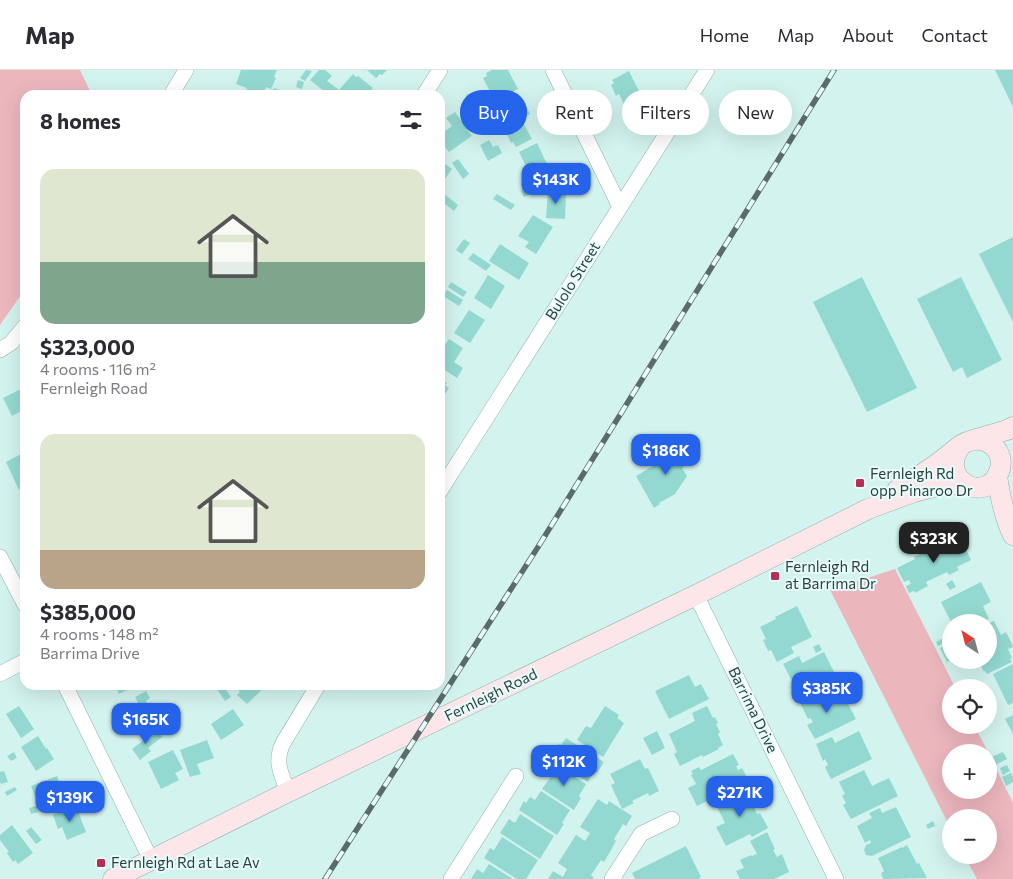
<!DOCTYPE html>
<html lang="en">
<head>
<meta charset="utf-8">
<style>
	:root { --surface:#fff; --page:#f2f2f3; --text:#2b2b33; --muted:#7c7c81; --line:#e1e1e2; --accent:#2563eb }
	body { margin:0; font-family:Commissioner,sans-serif; background:var(--page); color:var(--text); height:100vh; display:flex; flex-direction:column; font-size:19px; white-space:nowrap }
	* { box-sizing:border-box; margin:0 }
	p { font-size:16px; color:var(--muted) }
	.icon { flex:none; width:28px; height:28px; fill:none; stroke:currentColor; stroke-width:2; stroke-linecap:round; stroke-linejoin:round }
	.map { position:relative; flex:1; overflow:hidden }
	.panel { position:absolute; left:20px; top:20px; width:425px; height:600px; display:flex; flex-direction:column; background:var(--surface); border-radius:15px; box-shadow:0 5px 20px #0002 }
	.panel>* { flex:none }
	.hud { position:absolute; left:460px; top:20px; width:475px; height:45px; display:flex; gap:10px }
	.needle { width:32px; rotate:324deg }
	.buttons { position:absolute; left:942px; top:544px; display:grid; gap:10px }
	.buttons a { display:grid; place-items:center; width:55px; height:55px; border-radius:50%; background:var(--surface); box-shadow:0 5px 20px #0002; font-size:25px }
	.price { position:absolute; translate:-50% -42px; padding:0 11px; border-radius:10px; background:var(--accent); color:#fff; font-size:16px; line-height:32px; filter:drop-shadow(0 1px 2px #0008) }
	.price::after { content:''; position:absolute; left:50%; top:30px; width:15px; height:11px; margin-left:-8px; background:inherit; clip-path:polygon(0 0,100% 0,50% 100%) }
	.price.on { background:#222; color:#fff }
	ul { padding:0; list-style:none }
	li { display:grid; align-content:center; gap:10px; height:265px; padding:0 20px }
	li span { display:grid; place-items:center; height:155px; border-radius:15px; color:#555 }
	li>.icon { margin-inline-start:auto }
	span .icon { width:90px; height:90px; fill:#fffc; stroke-width:1 }
	li b { font-size:21px }
	h2 { display:flex; justify-content:space-between; align-items:center; height:60px; padding:0 20px; font-size:21px }
	.chip { padding:0 18px; border-radius:22px; background:var(--surface); box-shadow:0 5px 20px #0002; font-size:18px; line-height:45px }
	.chip.on { background:var(--accent); color:#fff }
	header { display:flex; align-items:center; gap:30px; box-sizing:border-box; height:70px; padding:0 25px; background:var(--surface); border-bottom:1px solid var(--line) }
	header strong { font-size:24px }
	nav { display:flex; gap:28px; margin-inline-start:auto; font-size:18px }
	.map>svg:first-child { display:block }
</style>
</head>
<body>
<header>
<strong>Map</strong>
<nav><a>Home</a><a>Map</a><a>About</a><a>Contact</a></nav>
</header>
<div class="map">
<svg width="1013" height="809" viewBox="0 0 1013 809">
	<rect width="100%" height="100%" fill="#d3f3ee"/>
	<path fill="#ecb6bd" d="M0,0H80L92,25H25V219L0,255Z
		M895,499L955,617L951,618V655H974L988,682H951V720H989V684L1013,733V809H977L964,785H989V748H951V759L830,520Z"/>
	<path fill="#94d9d1" d="M241,0H277L274,7L276,8L271,19L266,17L263,25L259,23L258,25H244L247,18L236,14Z
		M306,0L312,1L305,11L300,8Z
		M319,0H325L332,6L327,11L339,20L353,4L356,7L358,6L373,18L367,25H338L336,23L334,25H329L310,10Z
		M367,0H387L382,5L380,4L376,8Z
		M492,0H508L518,19L495,31L494,30L489,32L486,28L492,25L483,8L487,6L486,3Z
		M995,0H1013V37Z
		M629,1L645,33L627,41L619,24L616,26L611,15L614,13L612,10Z
		M298,10L304,12L302,19L296,17Z
		M274,18L291,25H271Z
		M472,23L478,39L472,41L466,25Z
		M525,34L530,44L521,49L532,69L516,77L513,72L511,73L499,47Z
		M455,42L472,66L449,82L440,70V65L452,56L446,48Z
		M481,43L484,50L475,53L472,46Z
		M489,70L493,77L498,75L502,83L488,91L480,75Z
		M537,73L549,98L531,107L519,82Z
		M458,89L469,104L463,109L452,93Z
		M440,90L452,99L440,116Z
		M538,113L541,119L524,127L521,121Z
		M548,120L566,121L565,149L546,148Z
		M444,124L458,135L454,141L440,130Z
		M497,124L515,135L511,140L493,129Z
		M533,145L553,157L536,184L525,177L529,172L518,166Z
		M1013,167V252L979,184Z
		M464,169L470,173L462,184L456,180Z
		M500,174L529,193L519,210L489,191Z
		M473,183L491,195L486,201L468,189Z
		M488,205L505,216L491,239L474,228Z
		M862,207L917,318L867,342L813,232Z
		M961,207L1002,290L967,308L962,297L953,302L917,229Z
		M451,212L467,222L463,227L448,217Z
		M447,220L463,230L459,236L443,226Z
		M469,240L485,250L470,273L454,263Z
		M449,269L463,278L454,292L463,298L457,308L440,297V272L445,275Z
		M440,308L447,313L445,315L449,318L440,332Z
		M25,317V339L12,346L3,328Z
		M683,372L685,377L688,375L695,388L683,395L684,397L682,398L687,406L675,424L659,433L660,434L654,438L636,406L678,381L675,377Z
		M25,382V417L19,420L6,392Z
		M959,465L971,490L957,497L959,500L949,505L947,502L926,512L928,516L915,523L914,521L909,523L906,516L911,514L909,510L904,512L897,498L915,489L914,487Z
		M952,510L956,517L950,520L946,514Z
		M981,512L991,532L983,536L989,549L983,552H951L941,532Z
		M797,536L812,567L791,577L794,583L777,592L771,580L768,581L763,570L766,569L760,557L776,549L775,547Z
		M994,551L1001,565L1006,562L1013,576V577L1008,579L1012,588L1010,589L1012,592L987,604L985,601L984,602L978,590H989V553Z
		M951,564V570L938,576L936,572Z
		M951,573V590L947,592L940,578Z
		M819,574L822,580L816,583L813,577Z
		M824,582L838,610L798,630L792,618L796,616L792,609H791L783,594L799,586L802,593Z
		M1013,594V633L1008,635L993,604Z
		M689,605L695,617L701,614L709,629L669,649L655,621Z
		M115,615H137L119,624Z
		M214,615H223L231,627L225,631Z
		M238,615H267L247,634L237,625L240,622L236,617Z
		M146,621L150,628L146,631L156,651L146,655L150,663L144,666L140,658L135,661L128,646L131,645L129,640L139,635L135,627Z
		M841,623L845,631L846,630L856,649L815,669L807,655L813,652L810,648L808,649L800,633L817,625L820,631L828,627L829,629Z
		M19,636L34,659L21,668L6,644Z
		M605,636L619,645L617,648L624,653L603,687L577,670L586,656L591,658Z
		M707,636L713,648L715,647L718,653L716,654L720,662L718,664L723,675L718,678L719,679L703,687L702,685L680,696L674,684L677,682L669,664L695,651L692,643Z
		M233,639L244,655L221,670L211,654Z
		M1013,645V664L1005,649Z
		M157,660L162,667L148,678L151,681L140,690L132,679Z
		M657,661L665,678L652,685L643,668Z
		M859,661L872,689L831,709L825,697L828,695L825,689L823,691L816,674L832,667L835,673Z
		M38,666L46,679L47,678L54,689L36,701L21,677Z
		M566,668L604,692L597,703L594,701L588,712L552,689L557,682L554,680L558,674L561,675Z
		M207,670L214,688L197,694L201,704L190,707L180,680Z
		M173,680L183,699L175,703L179,710L161,719L148,692Z
		M14,682L17,688L11,691L7,686Z
		M1003,682L1007,689L995,695L991,687Z
		M733,684L739,695L736,696L738,700L742,698L751,715L732,724L730,720L697,736L688,718L696,714L691,705L693,704L691,701L699,697L701,700Z
		M640,689L645,699L648,698L659,721L649,726L648,723L632,731L634,733L622,739L611,715L615,713L610,704Z
		M553,694L586,714L579,726L581,728L574,740L542,719L551,706L547,703Z
		M1007,695L1010,701L1003,705L1000,698Z
		M864,700L872,716L889,708L898,726L851,749L843,735L846,733L842,726L845,724L839,712Z
		M4,701L8,712L1,714L0,711V702Z
		M1011,703L1013,707V712L1006,716L1002,707Z
		M57,706L61,717L65,715L71,731L48,740L44,729L37,731L31,716Z
		M15,717L17,720L7,726L5,722Z
		M749,719L758,735L754,737L757,744L760,743L768,758L752,767L750,764L726,776L716,757L725,753L716,735Z
		M541,721L570,740L562,753L564,754L557,765L519,740L524,731L526,733L530,727L535,730Z
		M598,729L607,735L609,731L632,746L626,756L623,754L614,769L616,771L610,782L604,792L601,790L591,805L594,807L592,809H548L553,801L563,807L567,799L558,793L576,765L585,771L590,763L580,757Z
		M36,736L38,742L31,744L29,738Z
		M76,736L86,762L67,770L62,757L58,759L53,745Z
		M896,737L911,767L872,786L866,785L864,780L866,775L871,773L870,770L865,773L857,756L872,748L869,743L880,738L882,743Z
		M520,744L554,766L540,789L500,763L509,749L515,753Z
		M933,751L935,756L928,759L926,755Z
		M12,755L33,783L18,794L15,790L13,792L7,783L9,782L0,770V765Z
		M31,757L42,770L36,774L26,761Z
		M767,762L775,779L773,780L777,787L782,784L789,802L774,809H740L736,801L744,798L740,790L751,785L752,786L757,784L750,771Z
		M502,767L538,790L526,809H517L484,788L490,778L494,780Z
		M907,775L917,794L919,793L927,808L883,809L881,803L884,801L878,788L902,777V778Z
		M686,776L701,807L698,809H635L632,803Z
		M489,794L513,809H471L477,799L483,803Z"/>
	<g fill="none" stroke-linecap="round" stroke-linejoin="round">
		<defs>
			<path id="street" d="M553,0L620,137
				M171,25L186,0
				M424,25L440,0
				M0,280L11,273L25,256
				M440,421L707,0
				M0,487L25,535
				M696,525L836,809
				M0,604L25,591
				M65,615L151,790
				M288,722C281,703 274,692 283,673L318,615
				M451,809L516,706
				M612,809L641,764L672,749"/>
			<path id="secondary" d="M973,370L1007,360L1013,357
				M997,406C1000,426 1004,447 1013,465
				M897,420C912,410 928,401 942,390C951,384 960,373 970,371C981,367 994,373 999,384C1002,391 1001,399 997,406C981,434 938,407 960,377
				M113,809L288,722L696,525L868,439L914,422L933,417L963,413"/>
		</defs>
		<use href="#street" stroke="#91afab" stroke-width="16"/>
		<use href="#secondary" stroke="#91afab" stroke-width="21"/>
		<use href="#street" stroke="#fff" stroke-width="15"/>
		<use href="#secondary" stroke="#fce6e9" stroke-width="20"/>
		<defs>
			<path id="rail" d="M325,809L538,477L834,0"/>
		</defs>
		<use href="#rail" stroke="#5a6b69" stroke-width="5.5"/>
		<use href="#rail" stroke="#e5fefb" stroke-width="4" stroke-dasharray="11" stroke-linecap="butt"/>
	</g>
	<g fill="#bb2b52" stroke="#e5fefb" stroke-width="2">
		<rect x="855" y="408" width="10" height="10" rx="2.5"/>
		<rect x="770" y="501" width="10" height="10" rx="2.5"/>
		<rect x="96" y="788" width="10" height="10" rx="2.5"/>
	</g>
	<g text-anchor="middle" stroke-width="4" stroke-linejoin="round" paint-order="stroke">
		<g font-size="15" fill="#313e3c" stroke="#e5fefb">
			<text transform="translate(573 211) rotate(-58)" y="5">Bulolo Street</text>
			<text transform="translate(491 625) rotate(-26)" y="5">Fernleigh Road</text>
			<text transform="translate(753 640) rotate(64)" y="5">Barrima Drive</text>
		</g>
		<g font-size="15" fill="#313e3c" stroke="#e5fefb" text-anchor="start">
			<text x="870" y="409">Fernleigh Rd<tspan x="870" dy="17">opp Pinaroo Dr</tspan></text>
			<text x="785" y="502">Fernleigh Rd<tspan x="785" dy="17">at Barrima Dr</tspan></text>
			<text x="111" y="798">Fernleigh Rd at Lae Av</text>
		</g>
	</g>
</svg>
<div class="buttons">
<a><svg class="needle" viewBox="-14 -14 28 28"><path d="M0-13l5 13h-10z" fill="#e53935"/><path d="M0 13l5-13h-10z" fill="#7c7c81"/></svg></a>
<a><svg class="icon" aria-label="locate" viewBox="0 0 24 24"><circle cx="12" cy="12" r="6"/><path d="M12 2v4M12 18v4M2 12h4M18 12h4"/></svg></a>
<a>+</a>
<a>−</a>
</div>
<b class="price" style="left:556px;top:135px">$143K</b>
<b class="price" style="left:666px;top:406px">$186K</b>
<b class="price on" style="left:934px;top:494px">$323K</b>
<b class="price" style="left:827px;top:644px">$385K</b>
<b class="price" style="left:146px;top:675px">$165K</b>
<b class="price" style="left:564px;top:717px">$112K</b>
<b class="price" style="left:740px;top:748px">$271K</b>
<b class="price" style="left:70px;top:753px">$139K</b>
<div class="hud">
<a class="chip on">Buy</a>
<a class="chip">Rent</a>
<a class="chip">Filters</a>
<a class="chip">New</a>
</div>
<section class="panel">
<h2>8 homes<svg class="icon" aria-label="filters" viewBox="0 0 24 24"><path d="M4 7h16M4 17h16"/><circle cx="9" cy="7" r="2"/><circle cx="15" cy="17" r="2"/></svg></h2>
<ul>
<li><span style="background:linear-gradient(#dfe7d0 60%,#7fa58c 0)"><svg class="icon" aria-label="home" viewBox="0 0 24 24"><path d="M3 11l9-7 9 7M6 9v11h12V9"/></svg></span><div><b>$323,000</b><p>4 rooms · 116 m²</p><p>Fernleigh Road</p></div></li>
<li><span style="background:linear-gradient(#dfe7d0 75%,#b9a48a 0)"><svg class="icon" aria-label="home" viewBox="0 0 24 24"><path d="M3 11l9-7 9 7M6 9v11h12V9"/></svg></span><div><b>$385,000</b><p>4 rooms · 148 m²</p><p>Barrima Drive</p></div></li>
</ul>
</section>
</div>
</body>
</html>
